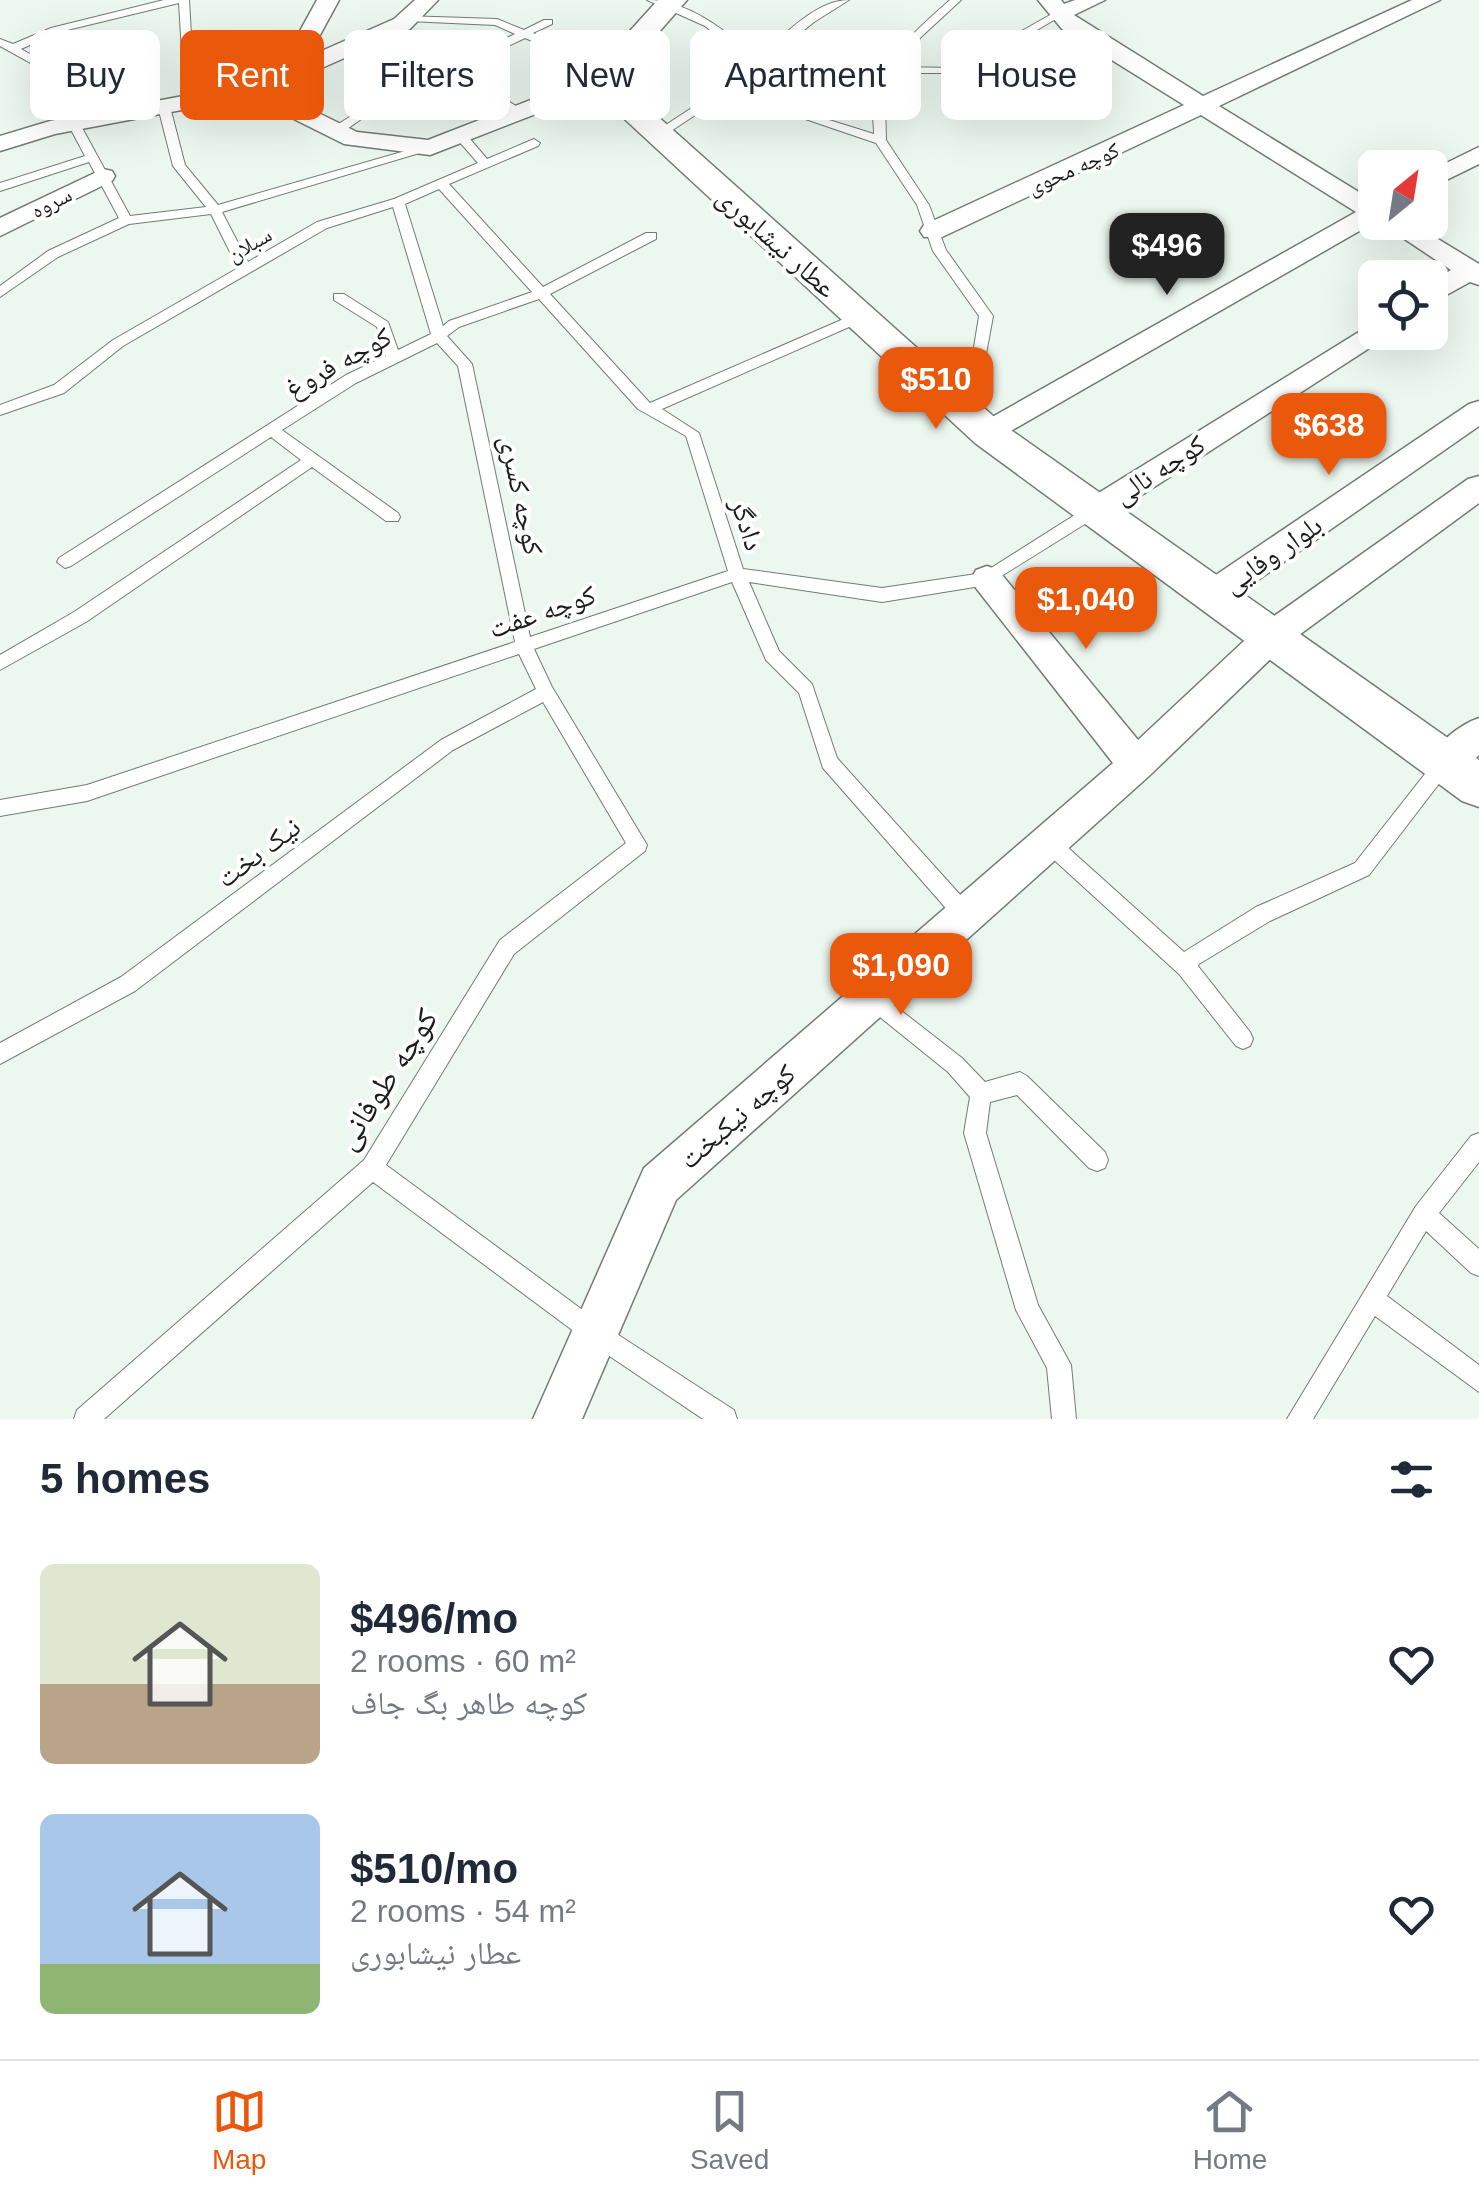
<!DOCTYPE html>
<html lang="en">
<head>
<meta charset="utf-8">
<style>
	:root { --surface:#fff; --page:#f6f6f7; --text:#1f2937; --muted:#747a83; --line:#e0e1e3; --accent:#ea580c }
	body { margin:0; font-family:Helvetica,"Noto Naskh Arabic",sans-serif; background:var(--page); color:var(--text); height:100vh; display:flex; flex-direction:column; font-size:38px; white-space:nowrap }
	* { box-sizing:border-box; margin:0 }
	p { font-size:32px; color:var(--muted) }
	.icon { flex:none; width:55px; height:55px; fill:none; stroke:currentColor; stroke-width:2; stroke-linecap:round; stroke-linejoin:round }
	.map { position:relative; height:1419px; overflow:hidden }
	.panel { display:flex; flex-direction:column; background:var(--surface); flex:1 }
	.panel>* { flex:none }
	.guide { position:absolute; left:30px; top:30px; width:1420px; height:90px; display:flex; gap:20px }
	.needle { width:65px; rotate:30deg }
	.buttons { position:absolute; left:1358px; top:150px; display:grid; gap:20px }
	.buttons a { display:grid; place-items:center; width:90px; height:90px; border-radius:15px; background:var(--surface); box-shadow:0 10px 40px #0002; font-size:50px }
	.price { position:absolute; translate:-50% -85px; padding:0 22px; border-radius:20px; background:var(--accent); color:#fff; font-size:32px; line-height:65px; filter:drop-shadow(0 2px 5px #0008) }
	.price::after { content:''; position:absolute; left:50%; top:60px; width:30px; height:22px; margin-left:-15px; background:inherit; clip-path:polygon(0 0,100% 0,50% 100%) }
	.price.selected { background:#222; color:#fff }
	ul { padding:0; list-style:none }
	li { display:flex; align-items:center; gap:30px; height:250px; padding:0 40px }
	li span { display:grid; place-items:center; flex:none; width:280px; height:200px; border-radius:15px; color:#555 }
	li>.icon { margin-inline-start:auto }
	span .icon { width:120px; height:120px; fill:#fffc; stroke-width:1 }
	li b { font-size:42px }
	h2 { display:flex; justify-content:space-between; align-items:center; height:120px; padding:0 40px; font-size:42px }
	.pill { padding:0 35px; border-radius:15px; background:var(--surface); box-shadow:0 10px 40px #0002; font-size:35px; line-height:90px }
	.pill.selected { background:var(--accent); color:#fff }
	.tab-bar { display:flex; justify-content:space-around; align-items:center; height:140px; border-top:2px solid var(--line); background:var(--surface); font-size:28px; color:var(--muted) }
	.tab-bar a { display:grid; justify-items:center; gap:5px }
	.tab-bar .selected { color:var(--accent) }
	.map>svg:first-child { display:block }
</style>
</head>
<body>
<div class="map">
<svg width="1479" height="1419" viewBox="0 0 1479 1419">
	<rect width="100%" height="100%" fill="#ecf7f0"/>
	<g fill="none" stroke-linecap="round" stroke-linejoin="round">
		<defs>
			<path id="service" d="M164,0H189L195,103L185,101L179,3L59,32L21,49L75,79L80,124L130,216L206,207L173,166L158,107L164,104L170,107L185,165L218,205L426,145L436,148L222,212L248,262L317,222L394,199L478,163L457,139V133H465L487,159L534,139L540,143L538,146L449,184L543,287L646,233H656V239L550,294L650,403L855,314H865V320L662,409L699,433L743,569L882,588L983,573L1089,506L1095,504L1103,510L1101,514L987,585L882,602L749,582L779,651L812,684L837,758L972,908L975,915L972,922L965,924L958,922L823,768L799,693L766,660L732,582L534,649L552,687L647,845L645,851L514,954L386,1165L603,1325L734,1410L737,1419H703L587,1341L373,1182L104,1419H74L77,1410L364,1160L500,940L626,843L543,702L453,750L135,991L0,1064V1043L121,977L441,740L536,689L519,654L87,801L0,816V800L87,785L515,642L458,366L437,343L356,383L282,430L398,513L400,517L398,521H386L312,467L86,622L0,670V655L74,612L301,460L271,437L71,566L65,568L57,562L59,558L346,375L386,356L377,327L334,300V294H344L388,322L398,350L431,334L393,207L327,228L123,346L64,393L0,415V405L54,385L113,340L238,268L211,214L129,224L58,257L0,297V286L48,251L119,218L89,162L0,191V183L85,156L68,124L63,81L0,46V39L13,44L51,28ZM439,189L532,292L449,321L443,326L405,204ZM539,299L638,409L686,436L728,571L530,637L472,364L447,336L459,327Z
				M647,0C689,0 726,32 758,57C783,37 815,0 849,0L814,22L721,98L659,139L653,135L655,132L713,94L751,63L705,26Z
				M950,0H961L921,37L899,67L957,68L1057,11L1066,13L963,73H895L885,101L886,140L929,205L946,250L993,316L984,365L938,392L931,387L933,383L972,360L979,316L933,251L917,205L876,143L770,107L790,89H798V93L784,106L874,134C874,124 872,112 873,102C880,59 920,27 950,0Z
				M404,16L497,19L524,30L544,20H552V24L533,33L616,70L606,72L525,38L459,70L524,111V115H516L451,74L367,115L340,134H332V128L359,111L442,70L372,37V33H380L451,65L515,34L495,25L408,21L404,20Z
				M1445,754L1451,756L1454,762L1451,768L1369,875L1270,921L1199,964L1198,966L1250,1032L1253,1039L1250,1046L1243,1049L1236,1046L1179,974L1041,848L1039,842L1041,836L1048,833L1055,836L1184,952L1256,907L1355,863L1439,756Z
				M872,988L962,1058L985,1082L1020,1072L1027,1076L1105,1152L1108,1160L1105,1168L1097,1171L1089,1168L1017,1095L990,1102L986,1133L1038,1305L1071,1365L1076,1419H1052L1047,1368L1016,1310L964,1133L970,1097L948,1072L865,1005L862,998L865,991Z
				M1479,1133V1162L1439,1213L1479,1249V1276L1471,1273L1426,1231L1387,1296L1479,1365V1392L1375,1316L1313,1419H1287L1416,1206L1471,1136Z"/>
			<path id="minor" d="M317,0H339L308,57L394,19L415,0H438L410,29L272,90L357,132L428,140L592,76L600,74L611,81L608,86L430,155L344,144L250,97L55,134L0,151V136L50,121L247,84L278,71Z
				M1038,0H1061L1064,4L1075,0H1105L1074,15L1203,96L1412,0H1440L1219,106L1375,202V222L988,444L978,441L973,433L978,425L1356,212L1201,115L942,237H924L920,231L924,225L1184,105L1062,29Z
				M1479,147V164L1430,188V171Z
				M103,169L112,171L115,176L112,181L0,236V218Z
				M1379,222H1410L1479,264V285L1470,282L1430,304V283L1451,270Z
				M1375,322V332H1388L1385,338L1106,518L1095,522L1084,518L1079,510L1084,502Z
				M1479,401V426L1225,603L1213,607L1201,603L1197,594L1201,585L1469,404Z
				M1479,476V503L1284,646L1149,776L676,1200L582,1419H533L644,1168L1113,763L976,588L971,579L976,570L987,566L998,570L1138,740L1260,626L1468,479Z
				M1479,718V755C1464,769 1454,781 1433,773L1428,762C1437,743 1459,725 1479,718Z"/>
			<path id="tertiary" d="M658,0H687L617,80L1001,423L1479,760V807L1462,801L975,443L590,87L585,81L590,75Z"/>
		</defs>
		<use href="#service" stroke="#727c75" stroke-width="2"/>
		<use href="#minor" stroke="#727c75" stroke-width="3"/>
		<use href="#tertiary" stroke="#727c75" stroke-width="3"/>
		<use href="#service" fill="#fff" fill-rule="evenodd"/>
		<use href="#minor" fill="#fff" fill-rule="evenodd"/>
		<use href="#tertiary" fill="#fff" fill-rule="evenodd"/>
	</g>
	<g text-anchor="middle" stroke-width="8" stroke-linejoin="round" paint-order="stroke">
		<g font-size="22" fill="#1a1e1b" stroke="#fff">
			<text transform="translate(1073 168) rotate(-24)" y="8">کوچه محوی</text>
			<text transform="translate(51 202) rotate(-27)" y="8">سروه</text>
			<text transform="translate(249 244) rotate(-30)" y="8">سبلان</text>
		</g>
		<g font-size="28" fill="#1a1e1b" stroke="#fff">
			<text transform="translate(777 242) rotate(42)" y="10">عطار نیشابوری</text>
			<text transform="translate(338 362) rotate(-29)" y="10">کوچه فروغ</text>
			<text transform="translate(1159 469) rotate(-33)" y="10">کوچه نالی</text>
			<text transform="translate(522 495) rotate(78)" y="10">کوچه کسری</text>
			<text transform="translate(748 524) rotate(72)" y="10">دادگر</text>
			<text transform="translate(1272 554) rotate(-35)" y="10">بلوار وفایی</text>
			<text transform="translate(542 611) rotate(-19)" y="10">کوچه عفت</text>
			<text transform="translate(258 852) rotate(-37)" y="10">نیک بخت</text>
			<text transform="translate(737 1116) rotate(-41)" y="10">کوچه نیکبخت</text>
		</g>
		<g font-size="32" fill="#1a1e1b" stroke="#fff">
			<text transform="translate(386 1079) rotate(-57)" y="11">کوچه طوفانی</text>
		</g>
	</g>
</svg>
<div class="buttons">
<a><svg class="needle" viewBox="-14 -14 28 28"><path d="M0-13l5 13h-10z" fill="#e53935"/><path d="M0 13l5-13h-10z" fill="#747a83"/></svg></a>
<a><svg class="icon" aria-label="locate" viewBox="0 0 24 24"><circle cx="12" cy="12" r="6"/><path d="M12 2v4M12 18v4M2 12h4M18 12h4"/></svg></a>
</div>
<b class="price selected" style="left:1167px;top:298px">$496</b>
<b class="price" style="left:936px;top:432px">$510</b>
<b class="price" style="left:1329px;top:478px">$638</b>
<b class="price" style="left:1086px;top:652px">$1,040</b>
<b class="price" style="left:901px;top:1018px">$1,090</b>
<div class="guide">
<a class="pill">Buy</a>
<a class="pill selected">Rent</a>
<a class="pill">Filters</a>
<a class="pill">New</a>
<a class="pill">Apartment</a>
<a class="pill">House</a>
</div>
</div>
<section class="panel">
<h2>5 homes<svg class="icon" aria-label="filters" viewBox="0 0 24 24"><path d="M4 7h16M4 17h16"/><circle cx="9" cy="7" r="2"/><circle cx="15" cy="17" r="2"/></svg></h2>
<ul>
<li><span style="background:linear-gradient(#dfe7d0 60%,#b9a48a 0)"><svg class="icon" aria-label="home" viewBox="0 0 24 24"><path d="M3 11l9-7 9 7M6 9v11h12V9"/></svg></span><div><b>$496/mo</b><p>2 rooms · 60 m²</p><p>کوچه طاهر بگ جاف</p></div><svg class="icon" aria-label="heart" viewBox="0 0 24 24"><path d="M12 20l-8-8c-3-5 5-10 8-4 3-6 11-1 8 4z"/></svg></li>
<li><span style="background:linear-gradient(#a9c7e8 75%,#8fb573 0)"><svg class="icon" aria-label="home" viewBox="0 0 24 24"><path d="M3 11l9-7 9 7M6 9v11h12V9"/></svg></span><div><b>$510/mo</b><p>2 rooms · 54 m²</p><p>عطار نیشابوری</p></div><svg class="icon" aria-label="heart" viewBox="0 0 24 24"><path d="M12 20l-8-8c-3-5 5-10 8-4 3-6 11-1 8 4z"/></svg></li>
</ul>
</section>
<nav class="tab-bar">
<a class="selected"><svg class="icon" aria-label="map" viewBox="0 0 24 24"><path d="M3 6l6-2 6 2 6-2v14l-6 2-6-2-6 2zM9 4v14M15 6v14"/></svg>Map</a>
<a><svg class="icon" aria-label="saved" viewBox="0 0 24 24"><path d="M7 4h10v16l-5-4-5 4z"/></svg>Saved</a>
<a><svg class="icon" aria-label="home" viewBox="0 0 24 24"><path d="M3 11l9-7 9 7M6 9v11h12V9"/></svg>Home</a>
</nav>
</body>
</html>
